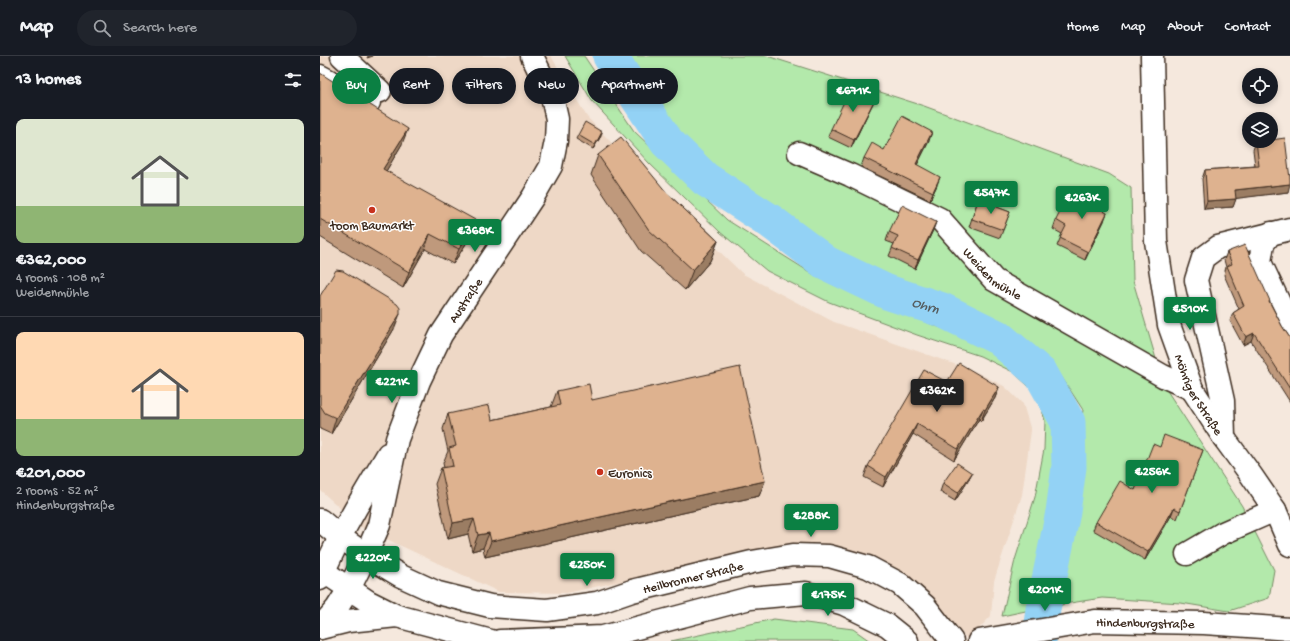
<!DOCTYPE html>
<html lang="en">
<head>
<meta charset="utf-8">
<style>
	:root { --surface:#171b24; --page:#20242c; --text:#f1f3f6; --muted:#9ea1a6; --line:#363941; --accent:#0b8043 }
	body { margin:0; font-family:"Gochi Hand",sans-serif; background:var(--page); color:var(--text); height:100vh; display:flex; flex-direction:column; font-size:15px; white-space:nowrap }
	* { box-sizing:border-box; margin:0 }
	p { font-size:13px; color:var(--muted) }
	.icon { flex:none; width:22px; height:22px; fill:none; stroke:currentColor; stroke-width:2; stroke-linecap:round; stroke-linejoin:round }
	.map { position:relative; flex:1; overflow:hidden }
	.details { display:flex; flex-direction:column; background:var(--surface); width:320px }
	.details>* { flex:none }
	.banner { position:absolute; left:12px; top:12px; width:380px; height:36px; display:flex; gap:8px }
	.controls { position:absolute; left:922px; top:12px; display:grid; gap:8px }
	.controls a { display:grid; place-items:center; width:36px; height:36px; border-radius:50%; background:var(--surface); box-shadow:0 2px 6px #0003; font-size:20px }
	.price { position:absolute; translate:-50% -34px; padding:0 9px; border-radius:4px; background:var(--accent); color:#fff; font-size:13px; line-height:26px; filter:drop-shadow(0 1px 2px #0008) }
	.price::after { content:''; position:absolute; left:50%; top:24px; width:12px; height:9px; margin-left:-6px; background:inherit; clip-path:polygon(0 0,100% 0,50% 100%) }
	.price.on { background:#222; color:#fff }
	ul { padding:0; list-style:none }
	li { display:grid; align-content:center; gap:8px; height:212px; padding:0 16px }
	li+li { border-top:1px solid var(--line) }
	li span { display:grid; place-items:center; height:124px; border-radius:8px; color:#555 }
	li>.icon { margin-inline-start:auto }
	span .icon { width:72px; height:72px; fill:#fffc; stroke-width:1 }
	li b { font-size:17px }
	h2 { display:flex; justify-content:space-between; align-items:center; height:48px; padding:0 16px; font-size:17px }
	.chip { padding:0 14px; border-radius:18px; background:var(--surface); box-shadow:0 2px 6px #0003; font-size:14px; line-height:36px }
	.chip.on { background:var(--accent); color:#fff }
	header { display:flex; align-items:center; gap:24px; box-sizing:border-box; height:56px; padding:0 20px; background:var(--surface); border-bottom:1px solid var(--line) }
	header strong { font-size:19px }
	nav { display:flex; gap:22px; margin-inline-start:auto; font-size:14px }
	.search { width:280px; height:36px; background:var(--page); display:flex; align-items:center; gap:10px; box-sizing:border-box; padding:0 14px; border-radius:22px; color:var(--muted); font-size:15px }
	main { display:flex; flex:1; min-height:0 }
	.map>svg:first-child { display:block }
</style>
</head>
<body>
<header>
<strong>Map</strong>
<div class="search"><svg class="icon" aria-label="search" viewBox="0 0 24 24"><circle cx="10" cy="10" r="6"/><path d="M15 15l6 6"/></svg>Search here</div>
<nav><a>Home</a><a>Map</a><a>About</a><a>Contact</a></nav>
</header>
<main>
<section class="details">
<h2>13 homes<svg class="icon" aria-label="filters" viewBox="0 0 24 24"><path d="M4 7h16M4 17h16"/><circle cx="9" cy="7" r="2"/><circle cx="15" cy="17" r="2"/></svg></h2>
<ul>
<li><span style="background:linear-gradient(#dfe7d0 70%,#8fb573 0)"><svg class="icon" aria-label="home" viewBox="0 0 24 24"><path d="M3 11l9-7 9 7M6 9v11h12V9"/></svg></span><div><b>€362,000</b><p>4 rooms · 108 m²</p><p>Weidenmühle</p></div></li>
<li><span style="background:linear-gradient(#ffd9b3 70%,#8fb573 0)"><svg class="icon" aria-label="home" viewBox="0 0 24 24"><path d="M3 11l9-7 9 7M6 9v11h12V9"/></svg></span><div><b>€201,000</b><p>2 rooms · 52 m²</p><p>Hindenburgstraße</p></div></li>
</ul>
</section>
<div class="map">
<svg width="970" height="585" viewBox="0 0 970 585">
	<rect width="100%" height="100%" fill="#f5e8dd"/>
	<filter id="ink" filterUnits="userSpaceOnUse"><feTurbulence type="fractalNoise" baseFrequency=".025" numOctaves="2"/><feDisplacementMap in="SourceGraphic" scale="8" xChannelSelector="R" yChannelSelector="G"/><feConvolveMatrix kernelMatrix="1 2 1 2 8 2 1 2 1" color-interpolation-filters="sRGB"/></filter>
	<g filter="url(#ink)">
		<path fill="#eed8c6" d="M0,0H231L267,61L349,147L423,218L514,266L654,315L684,330L703,348L711,375L702,439L674,525L671,560L648,584L623,555L534,498L402,503L247,537L179,536L41,471L0,434Z"/>
		<path fill="#b3e9ab" stroke="#778a64" d="M245,0H264L314,75L407,164L499,222L542,242L666,289L701,309L729,336L744,367L715,553L682,560L695,504L715,441L724,393L725,365L718,339L693,316L660,300L597,279L509,246L447,215L400,176L329,107L272,45Z
			M304,0H447L604,50L789,118L811,132L813,225L844,330L922,450L954,514L949,542L909,555L861,547L782,542L744,548L733,553L763,354L732,306L674,271L564,226L489,189L392,109L338,54Z
			M454,563L533,573L550,585H351Z"/>
		<g fill="none" stroke-linecap="round" stroke-linejoin="round">
			<path stroke="#93d2f5" stroke-width="35" id="s1" d="M290,0L347,86L385,123L450,165L506,207L567,236L622,254L679,282L721,318L748,366L749,411L743,456L723,553L719,585"/>
			<defs>
				<g id="minor">
					<path d="M22,0L60,35"/>
					<path id="s2" d="M832,0L836,185L849,269L872,333L904,382L931,419L955,454L970,489"/>
					<path d="M0,20L49,46"/>
					<path id="s3" d="M479,97L530,119L620,163L674,224L843,320L872,333"/>
					<path d="M951,177L943,188L940,206L970,270"/>
					<path d="M904,382L903,345L876,224L883,202L898,191L970,173"/>
					<path d="M20,481L36,452L68,398"/>
					<path d="M867,498L903,477L955,454"/>
					<path id="s4" d="M46,499L59,469L77,383L99,325L121,279L213,141L231,110L236,85L237,63L232,41L212,0"/>
					<path id="s5" d="M659,585L775,565L884,567L970,573"/>
				</g>
				<g id="major">
					<path id="s6" d="M0,464L20,481L46,499L81,520L118,537L170,550L227,554L277,547L312,535L432,506L473,499L509,500L548,511L580,528L605,550L632,585"/>
					<path d="M0,513L49,546L77,560L171,585"/>
					<path d="M0,523L20,481"/>
					<path d="M0,572L17,552L29,533L46,499"/>
					<path d="M0,572L28,565L77,560"/>
					<path d="M180,585L283,581L430,542L486,537L524,548L567,569L587,585"/>
				</g>
			</defs>
			<use href="#minor" stroke="#3b2a1e" stroke-width="25"/>
			<use href="#major" stroke="#3b2a1e" stroke-width="25"/>
			<use href="#minor" stroke="#fff" stroke-width="22"/>
			<use href="#major" stroke="#fff" stroke-width="22"/>
		</g>
		<path fill="#bf997b" stroke="#3b2a1e" d="M0,17L82,88L66,115L151,180L133,208L105,193L83,232L0,181Z
			M552,49L531,92L508,81L511,73Z
			M258,79L281,80L273,93L256,83Z
			M609,85L597,109L617,129L610,144L541,111L544,102L564,94Z
			M936,85L968,136L916,142L913,151L884,153L882,123L885,114L935,110L933,94Z
			M278,99L347,137L398,185L390,205L365,234L321,195L271,119Z
			M658,144L690,156L680,182L649,171Z
			M788,145L784,156V165L765,204L737,190L742,178L733,173L736,164Z
			M616,166L613,174L595,213L569,200L574,188L566,185L569,176Z
			M907,196L950,245V246L962,270L970,282V346L931,285L923,289L910,265L913,257L919,253L904,219L906,211L904,204Z
			M0,240L74,273L11,378L0,373Z
			M627,326L679,331L675,342L661,365L659,363L634,404L593,378L563,431L544,421L548,410Z
			M237,335L272,344L445,425L439,440L165,501L163,492L152,495L148,478L128,483L115,428L121,412H124L123,407L128,395L123,373L128,358L172,364L231,351Z
			M840,391L883,394L857,463L851,460L825,504L773,474L776,466L815,434Z
			M648,425L635,445L620,436L623,427Z"/>
		<path fill="#9b7d64" stroke="#3b2a1e" d="M48,0H53L47,2Z
			M556,41L552,49L531,92L534,84Z
			M88,73L82,88L58,129L63,113Z
			M282,76L281,80L273,93L275,89Z
			M612,76L609,85L593,117L596,108Z
			M620,121L617,129L610,144L613,136Z
			M970,128L968,136L912,143L915,134Z
			M916,143L913,151L884,153L887,145Z
			M787,157L784,165L765,204L768,196Z
			M157,165L151,180L133,208L139,193Z
			M616,166L613,174L595,213L598,204Z
			M110,178L105,193L83,232L89,216Z
			M398,185L390,205L365,234L373,214Z
			M80,258L74,273L11,378L16,362Z
			M934,277L931,285L923,289L926,281Z
			M679,331L675,342L661,365L665,354Z
			M663,353L659,363L634,404L638,393Z
			M597,368L593,378L563,431L566,421Z
			M652,417L648,425L635,445L638,437Z
			M445,425L439,440L165,501L171,485Z
			M854,452L851,460L825,504L828,496Z
			M154,463L148,478L128,483L133,467Z
			M169,477L163,492L152,495L158,479Z"/>
		<path fill="#deb28f" stroke="#3b2a1e" d="M0,17L88,73L63,113L157,165L139,193L110,178L89,216L0,163Z
			M532,29L556,41L534,84L511,73Z
			M582,60L612,76L596,108L620,121L613,136L544,102L552,87L564,94Z
			M265,66L282,76L275,89L258,79Z
			M301,81L347,137L398,185L373,214L329,174L278,99Z
			M965,82L970,123V128L915,134L916,143L887,145L885,114L939,110L936,85H951V84Z
			M770,136L788,145L783,155L787,157L768,196L740,182L746,170L736,164L749,138L765,146Z
			M658,144L690,156L683,174L652,163Z
			M582,149L616,166L598,204L572,192L578,180L569,176Z
			M925,189L950,245H949L962,270L970,282V333L934,277L926,281L913,257L924,250L907,210L912,208L907,196Z
			M16,214L23,215L77,248L80,252V258L16,362L5,357L0,349V240Z
			M639,307L679,331L665,354L663,353L638,393L597,368L566,421L548,410L604,314L627,326Z
			M420,311L445,425L171,485L169,477L158,479L154,463L133,467L121,412L133,410L129,392L136,390L128,358L169,349L172,364L240,349L237,335L269,328L272,344Z
			M844,379L883,394L860,455L854,452L828,496L776,466L800,425L815,434L833,388L840,391Z
			M637,407L652,417L638,437L623,427Z"/>
	</g>
	<g fill="#c8321e" stroke="#fff" stroke-width="1.5">
		<circle cx="52" cy="154" r="4"/>
		<circle cx="280" cy="416" r="4"/>
	</g>
	<g text-anchor="middle" stroke-width="3" stroke-linejoin="round" paint-order="stroke">
		<g font-size="13" fill="#3b2a1e" stroke="#fff">
			<text x="52" y="173">toom Baumarkt</text>
			<text x="288" y="421" text-anchor="start">Euronics</text>
		</g>
		<g font-size="13" fill="#3b2a1e" stroke="#fff">
			<text dy="5" stroke="none"><textPath href="#s3" startOffset="232">Weidenmühle</textPath></text>
			<text dy="5" stroke="none"><textPath href="#s4" startOffset="276">Austraße</textPath></text>
			<text dy="5" stroke="none"><textPath href="#s2" startOffset="346">Möhriger Straße</textPath></text>
			<text dy="5" stroke="none"><textPath href="#s6" startOffset="400">Heilbronner Straße</textPath></text>
			<text dy="5" stroke="none"><textPath href="#s5" startOffset="168">Hindenburgstraße</textPath></text>
		</g>
		<g font-size="14" font-style="italic" fill="#555c5e" stroke="#fff">
			<text dy="5" stroke="none"><textPath href="#s1" startOffset="412">Ohrn</textPath></text>
		</g>
	</g>
</svg>
<div class="controls">
<a><svg class="icon" aria-label="locate" viewBox="0 0 24 24"><circle cx="12" cy="12" r="6"/><path d="M12 2v4M12 18v4M2 12h4M18 12h4"/></svg></a>
<a><svg class="icon" aria-label="layers" viewBox="0 0 24 24"><path d="M12 4l9 5-9 5-9-5zM3 14l9 5 9-5"/></svg></a>
</div>
<b class="price" style="left:533px;top:57px">€671K</b>
<b class="price" style="left:671px;top:159px">€547K</b>
<b class="price" style="left:762px;top:164px">€263K</b>
<b class="price" style="left:155px;top:197px">€368K</b>
<b class="price" style="left:870px;top:275px">€510K</b>
<b class="price" style="left:72px;top:348px">€221K</b>
<b class="price on" style="left:617px;top:357px">€362K</b>
<b class="price" style="left:832px;top:438px">€256K</b>
<b class="price" style="left:491px;top:482px">€288K</b>
<b class="price" style="left:53px;top:524px">€220K</b>
<b class="price" style="left:267px;top:531px">€250K</b>
<b class="price" style="left:725px;top:556px">€201K</b>
<b class="price" style="left:508px;top:561px">€175K</b>
<div class="banner">
<a class="chip on">Buy</a>
<a class="chip">Rent</a>
<a class="chip">Filters</a>
<a class="chip">New</a>
<a class="chip">Apartment</a>
</div>
</div>
</main>
</body>
</html>
